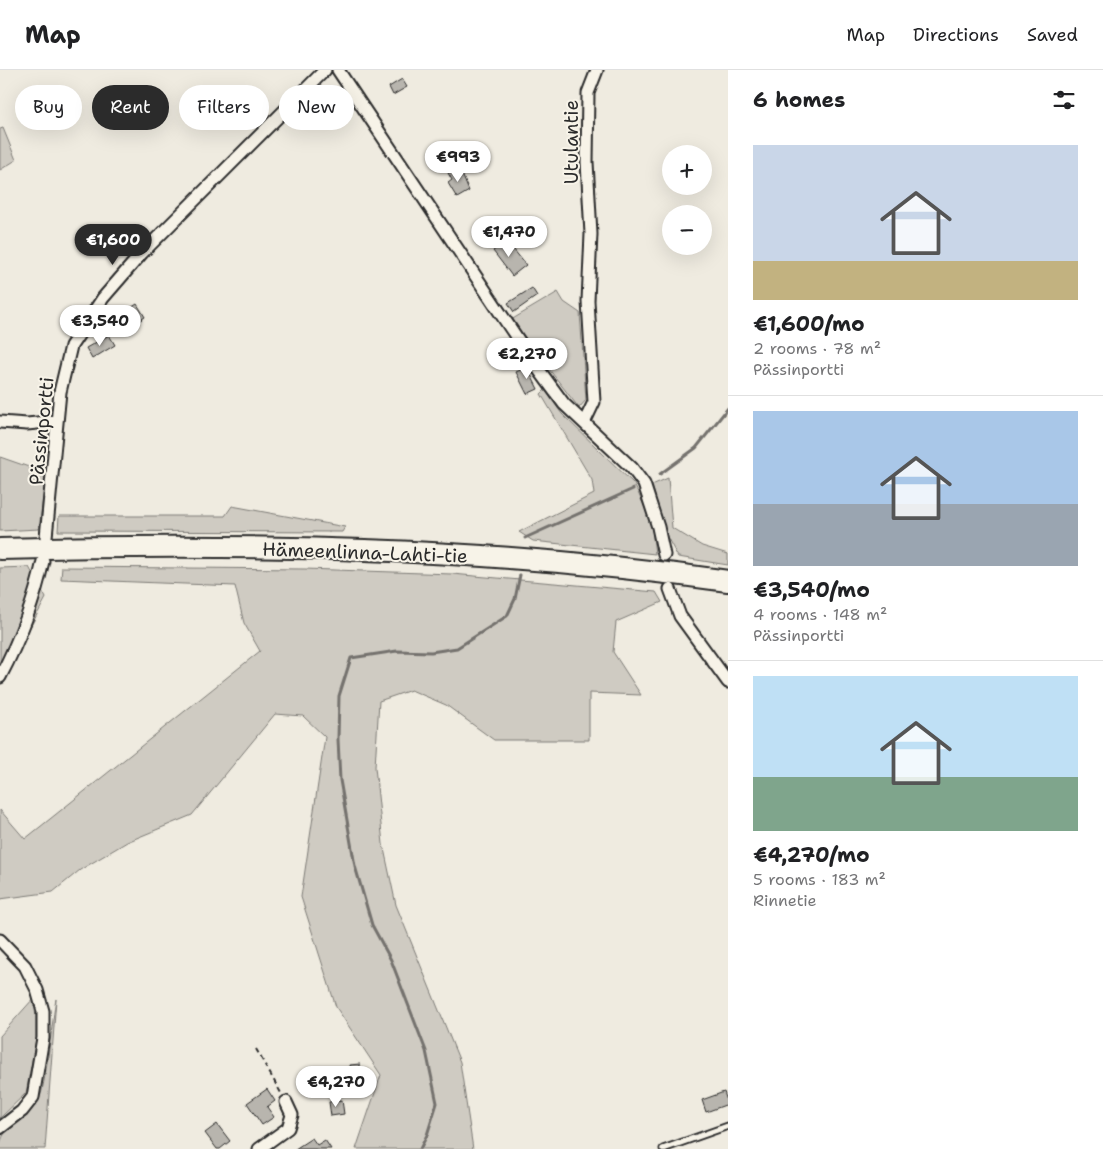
<!DOCTYPE html>
<html lang="en">
<head>
<meta charset="utf-8">
<style>
	:root { --surface:#fff; --page:#f6f6f6; --text:#202124; --muted:#757577; --line:#e0e0e0; --accent:#2b2b2b }
	body { margin:0; font-family:"Shantell Sans",sans-serif; background:var(--page); color:var(--text); height:100vh; display:flex; flex-direction:column; font-size:19px; white-space:nowrap }
	* { box-sizing:border-box; margin:0 }
	p { font-size:16px; color:var(--muted) }
	.icon { flex:none; width:28px; height:28px; fill:none; stroke:currentColor; stroke-width:2; stroke-linecap:round; stroke-linejoin:round }
	.map { position:relative; flex:1; overflow:hidden }
	.sheet { display:flex; flex-direction:column; background:var(--surface); width:375px }
	.sheet>* { flex:none }
	.top-card { position:absolute; left:15px; top:15px; width:475px; height:45px; display:flex; gap:10px }
	.buttons { position:absolute; left:662px; top:75px; display:grid; gap:10px }
	.buttons a { display:grid; place-items:center; width:50px; height:50px; border-radius:50%; background:var(--surface); box-shadow:0 5px 20px #0002; font-size:25px }
	.price { position:absolute; translate:-50% -42px; padding:0 11px; border-radius:18px; background:#fff; color:#222; font-size:16px; line-height:32px; filter:drop-shadow(0 1px 2px #0008) }
	.price::after { content:''; position:absolute; left:50%; top:30px; width:15px; height:11px; margin-left:-8px; background:inherit; clip-path:polygon(0 0,100% 0,50% 100%) }
	.price.selected { background:var(--accent); color:#fff }
	ul { padding:0; list-style:none }
	li { display:grid; align-content:center; gap:10px; height:265px; padding:0 25px }
	li+li { border-top:1px solid var(--line) }
	li span { display:grid; place-items:center; height:155px; border-radius:0px; color:#555 }
	li>.icon { margin-inline-start:auto }
	span .icon { width:90px; height:90px; fill:#fffc; stroke-width:1 }
	li b { font-size:21px }
	h2 { display:flex; justify-content:space-between; align-items:center; height:60px; padding:0 25px; font-size:21px }
	.tag { padding:0 18px; border-radius:22px; background:var(--surface); box-shadow:0 5px 20px #0002; font-size:18px; line-height:45px }
	.tag.selected { background:var(--accent); color:#fff }
	header { display:flex; align-items:center; gap:30px; box-sizing:border-box; height:70px; padding:0 25px; background:var(--surface); border-bottom:1px solid var(--line) }
	header strong { font-size:24px }
	nav { display:flex; gap:28px; margin-inline-start:auto; font-size:18px }
	main { display:flex; flex:1; min-height:0 }
	.map>svg:first-child { display:block }
</style>
</head>
<body>
<header>
<strong>Map</strong>
<nav><a>Map</a><a>Directions</a><a>Saved</a></nav>
</header>
<main>
<div class="map">
<svg width="728" height="1079" viewBox="0 0 728 1079">
	<rect width="100%" height="100%" fill="#efebe0"/>
	<filter id="ink" filterUnits="userSpaceOnUse"><feTurbulence type="fractalNoise" baseFrequency=".02" numOctaves="2"/><feDisplacementMap in="SourceGraphic" scale="10" xChannelSelector="R" yChannelSelector="G"/><feConvolveMatrix kernelMatrix="1 2 1 2 8 2 1 2 1" color-interpolation-filters="sRGB"/></filter>
	<g filter="url(#ink)">
		<path fill="#cfcbc2" stroke="#7d7b76" d="M3,58L16,90L0,100V59Z
			M558,222L564,232L580,243L586,330L579,338L511,250Z
			M545,320L562,344L634,414L651,451L655,484L533,471L519,462L594,424L592,410L541,324Z
			M0,387L46,403L39,459L0,461Z
			M668,408L672,458L702,476L728,484V495L678,487L666,465L652,415Z
			M232,436L345,457L342,462L58,461L59,446H225Z
			M29,497L46,528L0,613V498Z
			M62,497L305,499L452,504L656,522L662,532L616,552L613,582L641,625L589,623V670H494L446,635L411,620L379,631L375,697L383,774L396,835L460,992L473,1079H356L381,1005L336,937L301,827L325,667L303,646L275,644L192,745L127,772L80,800L53,822L0,829V740L25,769L260,581L244,553L235,516L61,509Z
			M33,929L36,946V969L26,1023L0,1048V966Z
			M56,929L45,1079H0C0,1055 27,1047 39,1029C45,1021 53,945 56,929Z"/>
		<g fill="none" stroke-linecap="round" stroke-linejoin="round">
			<path stroke="#74726e" stroke-width="3" d="M660,404L696,378L728,338
				M525,468L633,419
				M420,1079L427,1065L437,1033L426,981L391,890L372,855L355,796L340,710L338,669L339,626L351,588L397,581L431,582L457,578L507,546L515,529L520,505"/>
		</g>
		<path fill="#b8b5ae" stroke="#2b2b2b" d="M402,9L407,17L393,25L389,17Z
			M459,97L469,121L457,128L448,113L452,110L448,103Z
			M506,170L526,195L512,206L493,181Z
			M532,218L537,226L514,242L508,233Z
			M137,234L145,247L128,258L121,249L129,244L126,241Z
			M109,265L115,275L92,289L86,278Z
			M527,297L538,319L527,324L516,302Z
			M360,994L361,1017L351,1018L349,1003H351L350,995Z
			M267,1019L275,1031L267,1037L274,1047L262,1055L247,1033Z
			M724,1022L728,1034L706,1042L702,1030Z
			M342,1030L344,1044L331,1046L329,1032Z
			M217,1054L230,1071L220,1079H217L205,1063Z
			M312,1068L317,1075L325,1070L331,1079H295Z"/>
		<g fill="none" stroke-linecap="round" stroke-linejoin="round">
			<defs>
				<path id="lane" d="M663,1079L728,1056"/>
				<path id="street" d="M338,0L531,289L564,334L632,398L644,414L658,457L664,485
					M0,352L27,354L57,351
					M584,353L594,332L588,231L591,164L587,92L588,23L597,0
					M46,467L60,322L71,276L103,228L142,183L325,0
					M670,519L680,546L728,612
					M0,607C20,569 34,533 43,491
					M0,870L25,896L37,920L43,941V968L33,1027L22,1041L0,1058
					M259,1079L288,1058L292,1045L286,1032"/>
				<path id="highway" d="M0,479C243,473 487,477 728,511"/>
			</defs>
			<use href="#lane" stroke="#2b2b2b" stroke-width="9"/>
			<use href="#street" stroke="#2b2b2b" stroke-width="15"/>
			<use href="#highway" stroke="#2b2b2b" stroke-width="24"/>
			<path stroke="#2b2b2b" stroke-width="2" stroke-dasharray="5 4" stroke-linecap="butt" d="M256,979L281,1023"/>
			<use href="#lane" stroke="#f7f3e8" stroke-width="5.5"/>
			<use href="#street" stroke="#f7f3e8" stroke-width="11"/>
			<use href="#highway" stroke="#f7f3e8" stroke-width="20"/>
		</g>
	</g>
	<g text-anchor="middle" stroke-width="4" stroke-linejoin="round" paint-order="stroke">
		<g font-size="19" fill="#2b2b2b" stroke="#f7f3e8">
			<text transform="translate(571 72) rotate(-90)" y="7">Utulantie</text>
			<text transform="translate(41 361) rotate(-84)" y="7">Pässinportti</text>
			<text transform="translate(365 482) rotate(2)" y="7">Hämeenlinna-Lahti-tie</text>
		</g>
	</g>
</svg>
<div class="buttons">
<a>+</a>
<a>−</a>
</div>
<b class="price" style="left:458px;top:113px">€993</b>
<b class="price" style="left:509px;top:188px">€1,470</b>
<b class="price selected" style="left:113px;top:196px">€1,600</b>
<b class="price" style="left:100px;top:277px">€3,540</b>
<b class="price" style="left:527px;top:310px">€2,270</b>
<b class="price" style="left:336px;top:1038px">€4,270</b>
<div class="top-card">
<a class="tag">Buy</a>
<a class="tag selected">Rent</a>
<a class="tag">Filters</a>
<a class="tag">New</a>
</div>
</div>
<section class="sheet">
<h2>6 homes<svg class="icon" aria-label="filters" viewBox="0 0 24 24"><path d="M4 7h16M4 17h16"/><circle cx="9" cy="7" r="2"/><circle cx="15" cy="17" r="2"/></svg></h2>
<ul>
<li><span style="background:linear-gradient(#c9d6e8 75%,#c2b280 0)"><svg class="icon" aria-label="home" viewBox="0 0 24 24"><path d="M3 11l9-7 9 7M6 9v11h12V9"/></svg></span><div><b>€1,600/mo</b><p>2 rooms · 78 m²</p><p>Pässinportti</p></div></li>
<li><span style="background:linear-gradient(#a9c7e8 60%,#9aa5b1 0)"><svg class="icon" aria-label="home" viewBox="0 0 24 24"><path d="M3 11l9-7 9 7M6 9v11h12V9"/></svg></span><div><b>€3,540/mo</b><p>4 rooms · 148 m²</p><p>Pässinportti</p></div></li>
<li><span style="background:linear-gradient(#bfe0f5 65%,#7fa58c 0)"><svg class="icon" aria-label="home" viewBox="0 0 24 24"><path d="M3 11l9-7 9 7M6 9v11h12V9"/></svg></span><div><b>€4,270/mo</b><p>5 rooms · 183 m²</p><p>Rinnetie</p></div></li>
</ul>
</section>
</main>
</body>
</html>
